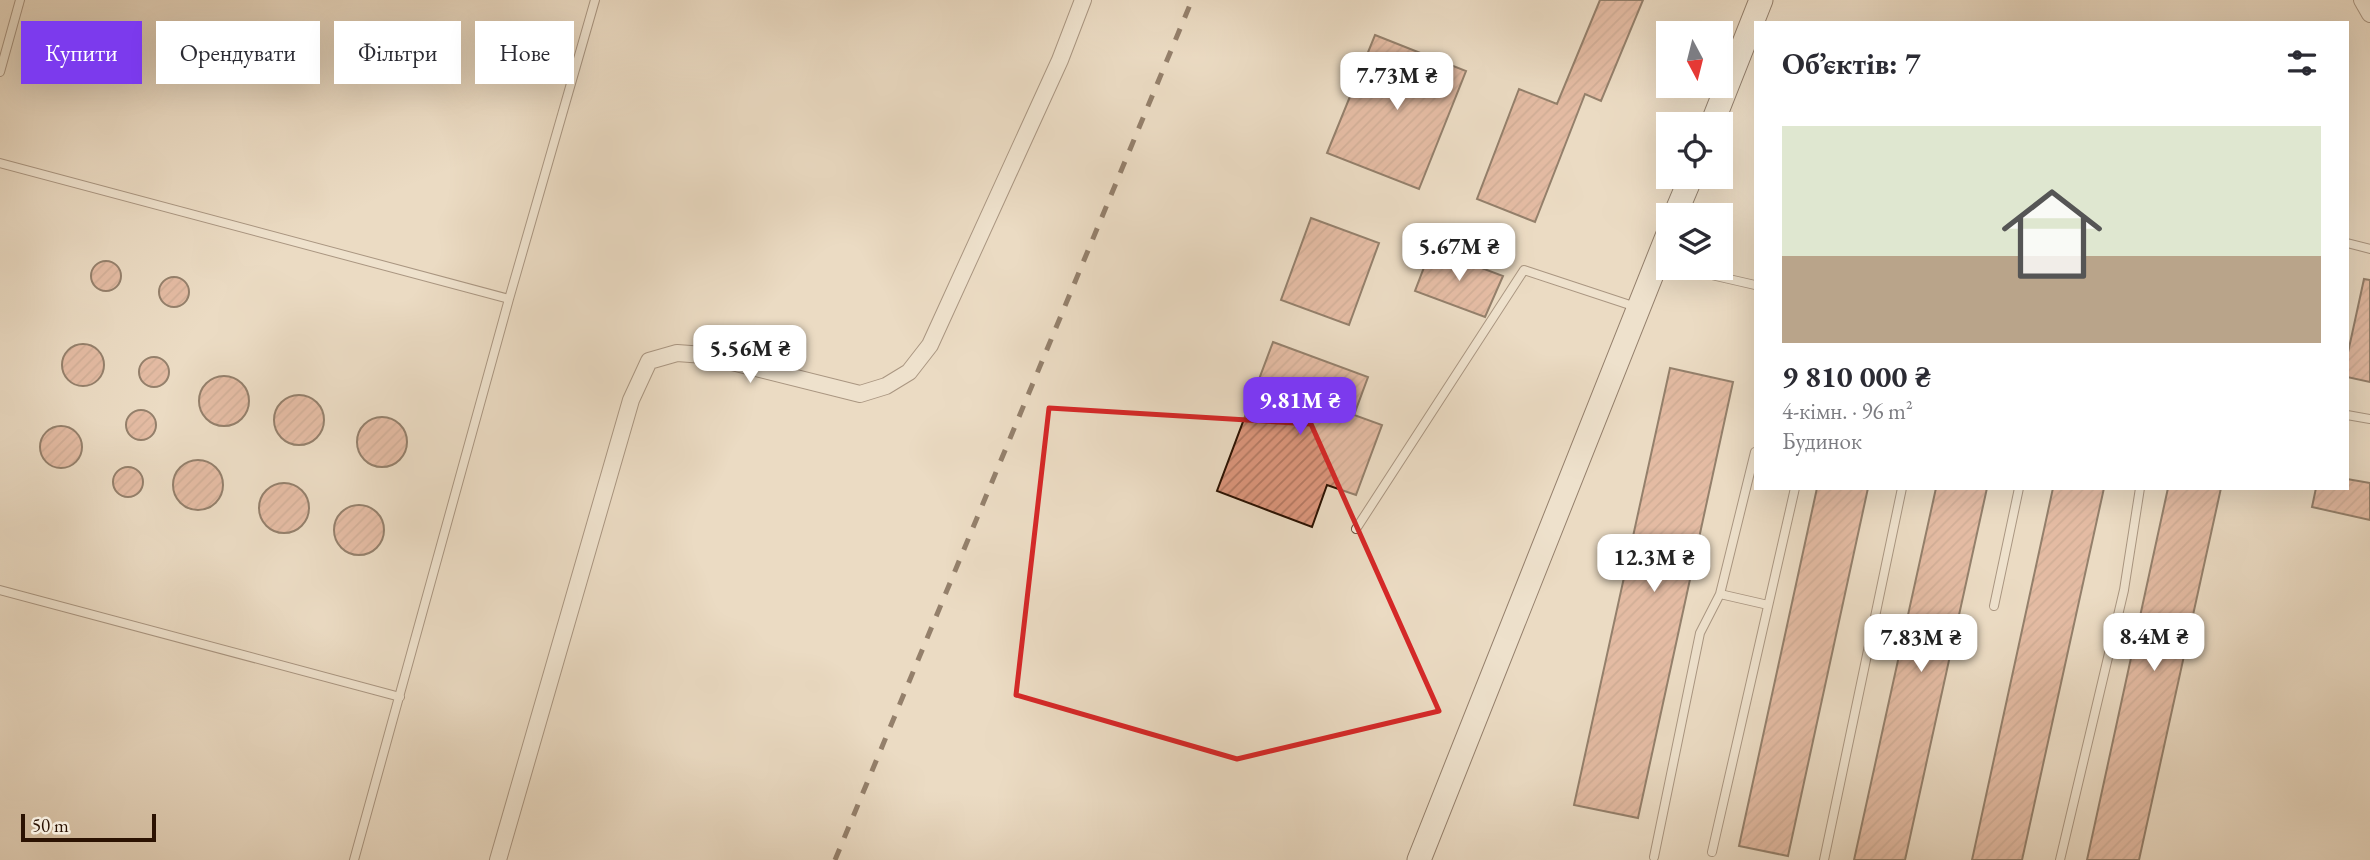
<!DOCTYPE html>
<html lang="uk">
<head>
<meta charset="utf-8">
<style>
	:root { --surface:#fff; --page:#f7f7f7; --text:#2b2b33; --muted:#7c7c81; --accent:#7c3aed }
	body { margin:0; font-family:"EB Garamond",serif; background:var(--page); color:var(--text); height:100vh; display:flex; flex-direction:column; font-size:26px; white-space:nowrap }
	* { box-sizing:border-box; margin:0 }
	p { font-size:23px; color:var(--muted) }
	.icon { flex:none; width:38px; height:38px; fill:none; stroke:currentColor; stroke-width:2; stroke-linecap:round; stroke-linejoin:round }
	.map { position:relative; flex:1; overflow:hidden }
	.side { position:absolute; left:1754px; top:21px; width:595px; height:469px; display:flex; flex-direction:column; background:var(--surface); border-radius:0px; box-shadow:0 7px 28px #0002 }
	.side>* { flex:none }
	.hud { position:absolute; left:21px; top:21px; width:665px; height:63px; display:flex; gap:14px }
	.needle { width:46px; rotate:173deg }
	.fabs { position:absolute; left:1656px; top:21px; display:grid; gap:14px }
	.fabs a { display:grid; place-items:center; width:77px; height:77px; border-radius:0px; background:var(--surface); box-shadow:0 7px 28px #0002; font-size:35px }
	.scale { position:absolute; left:21px; bottom:18px; width:135px; box-sizing:border-box; padding-left:7px; border:4px solid #2b1202; border-top:0; font-size:19px; line-height:24px; white-space:nowrap; color:#2b1202; -webkit-text-stroke:5px #f2e8d8; paint-order:stroke }
	.price { position:absolute; translate:-50% -60px; padding:0 16px; border-radius:14px; background:#fff; color:#222; font-size:23px; line-height:46px; filter:drop-shadow(0 2px 4px #0008) }
	.price::after { content:''; position:absolute; left:50%; top:42px; width:21px; height:16px; margin-left:-10px; background:inherit; clip-path:polygon(0 0,100% 0,50% 100%) }
	.price.selected { background:var(--accent); color:#fff }
	ul { padding:0; list-style:none }
	li { display:grid; align-content:center; gap:14px; height:371px; padding:0 28px }
	li span { display:grid; place-items:center; height:217px; border-radius:0px; color:#555 }
	li>.icon { margin-inline-start:auto }
	span .icon { width:126px; height:126px; fill:#fffc; stroke-width:1 }
	li b { font-size:30px }
	h2 { display:flex; justify-content:space-between; align-items:center; height:84px; padding:0 28px; font-size:30px }
	.chip { padding:0 24px; border-radius:0px; background:var(--surface); box-shadow:0 7px 28px #0002; font-size:24px; line-height:63px }
	.chip.selected { background:var(--accent); color:#fff }
	.map>svg:first-child { display:block }
</style>
</head>
<body>
<div class="map">
<svg width="2370" height="860" viewBox="0 0 2370 860">
	<defs>
		<pattern id="building-hatch" width="6" height="6" patternUnits="userSpaceOnUse" patternTransform="scale(1.75)"><rect width="6" height="6" fill="#dc967c"/><path d="M-1 1l2-2M0 6l6-6M5 7l2-2" fill="none" stroke="#b37963"/></pattern>
	</defs>
	<rect width="100%" height="100%" fill="#ebdbc3"/>
	<filter id="stains"><feTurbulence type="fractalNoise" baseFrequency=".00286" numOctaves="4"/><feColorMatrix values="0 0 0 0 .2 0 0 0 0 .09 0 0 0 0 .02 0 0 0 .5 -.17"/></filter>
	<radialGradient id="worn" r=".72"><stop offset=".6" stop-color="#630" stop-opacity="0"/><stop offset="1" stop-color="#630" stop-opacity=".3"/></radialGradient>
	<path fill="url(#building-hatch)" stroke="#2b1202" stroke-width="2" d="M1600,0H1643L1601,101L1585,94L1535,222L1477,199L1519,89L1557,104Z
		M1375,35L1466,71L1419,189L1327,153Z
		M1311,218L1379,243L1349,325L1281,300Z
		M1431,249L1503,276L1485,317L1415,291Z
		M91 276a15 15 0 1 1 30 0a15 15 0 1 1-30 0Z
		M159 292a15 15 0 1 1 30 0a15 15 0 1 1-30 0Z
		M2364,279L2370,280V382L2347,377V357Z
		M1273,342L1368,377L1354,415L1382,425L1356,495L1327,485L1312,527L1217,491Z
		M62 365a21 21 0 1 1 42 0a21 21 0 1 1-42 0Z
		M139 372a15 15 0 1 1 30 0a15 15 0 1 1-30 0Z
		M1670,368L1733,382L1638,818L1574,805Z
		M199 401a25 25 0 1 1 50 0a25 25 0 1 1-50 0Z
		M274 420a25 25 0 1 1 50 0a25 25 0 1 1-50 0Z
		M126 425a15 15 0 1 1 30 0a15 15 0 1 1-30 0Z
		M357 442a25 25 0 1 1 50 0a25 25 0 1 1-50 0Z
		M40 447a21 21 0 1 1 42 0a21 21 0 1 1-42 0Z
		M173 485a25 25 0 1 1 50 0a25 25 0 1 1-50 0Z
		M113 482a15 15 0 1 1 30 0a15 15 0 1 1-30 0Z
		M2347,479L2370,483V520L2312,507L2316,488H2347Z
		M259 508a25 25 0 1 1 50 0a25 25 0 1 1-50 0Z
		M1817,488H1868L1788,856L1739,846Z
		M1936,488H1987L1905,860H1854Z
		M2053,488H2104L2022,860H1972Z
		M2168,488H2221L2139,860H2087Z
		M334 530a25 25 0 1 1 50 0a25 25 0 1 1-50 0Z"/>
	<g fill="none" stroke-linecap="round" stroke-linejoin="round">
		<defs>
			<path id="service" d="M0,72L20,0
				M0,163L509,299
				M2347,243L2370,249
				M1681,268L1755,285
				M2347,415L2370,419
				M1356,529L1524,270L1636,307
				M0,590L400,697
				M1720,594L1768,605
				M1994,606L2019,488
				M1712,852L1795,488
				M1654,857L1700,633L1720,594L1755,452
				M354,860L509,299L595,0
				M1824,860L1902,488
				M2060,860L2124,590L2140,488"/>
			<path id="minor" d="M2362,0L2370,14
				M498,860L631,400L649,361L677,353L704,355L860,394L886,386L909,372L930,345L1060,60L1083,0"/>
			<path id="secondary" d="M1712,124L1761,0
				M1675,215L1691,177
				M1419,860L1668,234"/>
		</defs>
		<use href="#service" stroke="#5b4432" stroke-width="10"/>
		<use href="#minor" stroke="#5b4432" stroke-width="18"/>
		<use href="#secondary" stroke="#2b1202" stroke-width="25"/>
		<use href="#service" stroke="#f2e8d8" stroke-width="8"/>
		<use href="#minor" stroke="#f2e8d8" stroke-width="16"/>
		<use href="#secondary" stroke="#f2e8d8" stroke-width="23"/>
		<path stroke="#2b1202" stroke-width="5" stroke-dasharray="12 12" stroke-linecap="butt" d="M835,860L1192,0"/>
	</g>
	<path d="M0 0H2370V860H0ZM1049,408L1311,424L1439,711L1237,759L1016,695Z" fill="#ebdbc3" fill-opacity=".55" fill-rule="evenodd"/>
	<path fill="none" stroke="#d62828" stroke-width="5" stroke-linejoin="round" d="M1049,408L1311,424L1439,711L1237,759L1016,695Z"/>
	<rect width="100%" height="100%" filter="url(#stains)"/>
	<rect width="100%" height="100%" fill="url(#worn)"/>
</svg>
<div class="fabs">
<a><svg class="needle" viewBox="-14 -14 28 28"><path d="M0-13l5 13h-10z" fill="#e53935"/><path d="M0 13l5-13h-10z" fill="#7c7c81"/></svg></a>
<a><svg class="icon" aria-label="locate" viewBox="0 0 24 24"><circle cx="12" cy="12" r="6"/><path d="M12 2v4M12 18v4M2 12h4M18 12h4"/></svg></a>
<a><svg class="icon" aria-label="layers" viewBox="0 0 24 24"><path d="M12 4l9 5-9 5-9-5zM3 14l9 5 9-5"/></svg></a>
</div>
<div class="scale">50 m</div>
<b class="price" style="left:1397px;top:112px">7.73M ₴</b>
<b class="price" style="left:1459px;top:283px">5.67M ₴</b>
<b class="price" style="left:750px;top:385px">5.56M ₴</b>
<b class="price selected" style="left:1300px;top:437px">9.81M ₴</b>
<b class="price" style="left:1654px;top:594px">12.3M ₴</b>
<b class="price" style="left:2154px;top:673px">8.4M ₴</b>
<b class="price" style="left:1921px;top:674px">7.83M ₴</b>
<div class="hud">
<a class="chip selected">Купити</a>
<a class="chip">Орендувати</a>
<a class="chip">Фільтри</a>
<a class="chip">Нове</a>
</div>
<section class="side">
<h2>Об’єктів: 7<svg class="icon" aria-label="filters" viewBox="0 0 24 24"><path d="M4 7h16M4 17h16"/><circle cx="9" cy="7" r="2"/><circle cx="15" cy="17" r="2"/></svg></h2>
<ul>
<li><span style="background:linear-gradient(#dfe7d0 60%,#b9a48a 0)"><svg class="icon" aria-label="home" viewBox="0 0 24 24"><path d="M3 11l9-7 9 7M6 9v11h12V9"/></svg></span><div><b>9 810 000 ₴</b><p>4-кімн. · 96 m²</p><p>Будинок</p></div></li>
</ul>
</section>
</div>
</body>
</html>
